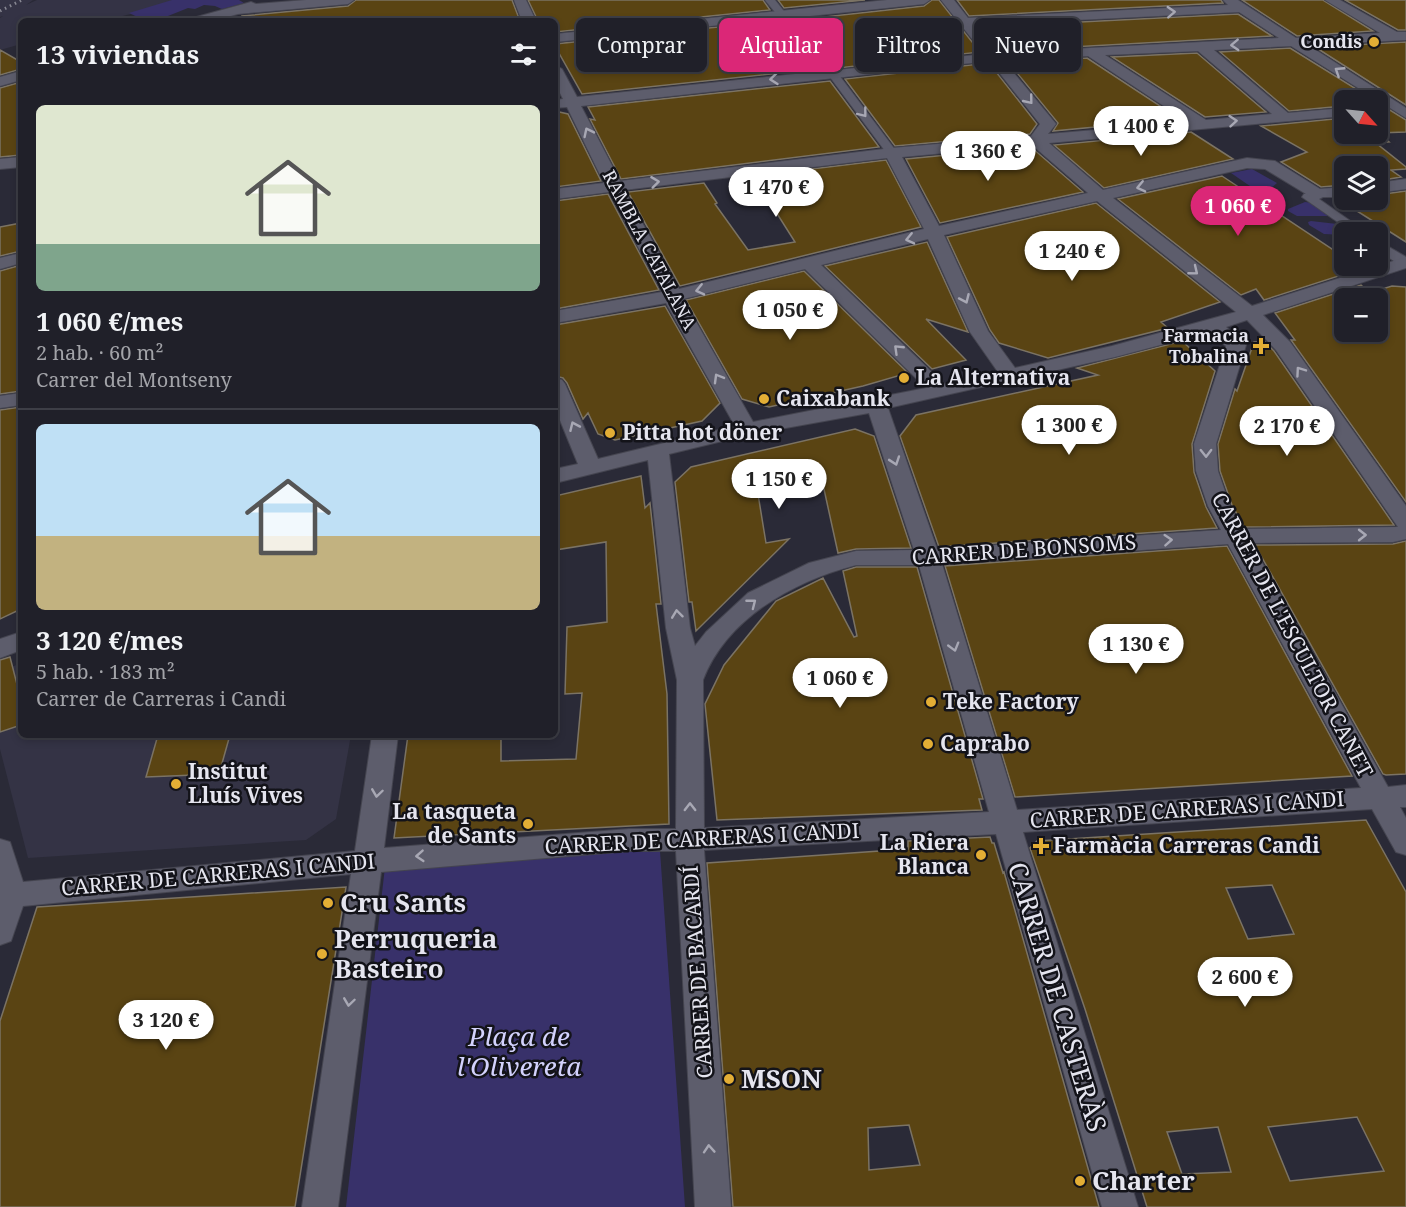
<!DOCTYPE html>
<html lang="es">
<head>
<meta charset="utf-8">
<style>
	:root { --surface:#202029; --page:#282831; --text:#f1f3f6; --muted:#a2a3a8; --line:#3d3e46; --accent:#db2777 }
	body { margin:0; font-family:"Noto Serif",serif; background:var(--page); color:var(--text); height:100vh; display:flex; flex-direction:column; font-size:22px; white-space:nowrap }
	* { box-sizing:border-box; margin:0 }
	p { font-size:20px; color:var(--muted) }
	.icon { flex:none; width:33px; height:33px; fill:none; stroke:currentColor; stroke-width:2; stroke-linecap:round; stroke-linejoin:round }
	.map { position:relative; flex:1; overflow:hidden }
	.panel { position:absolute; left:18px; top:18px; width:540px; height:720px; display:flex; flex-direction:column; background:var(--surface); border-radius:9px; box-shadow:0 3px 9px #0003,0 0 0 2px var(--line) }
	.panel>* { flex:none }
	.hud { position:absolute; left:576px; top:18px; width:570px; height:54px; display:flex; gap:12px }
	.needle { width:39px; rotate:117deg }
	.tools { position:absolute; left:1334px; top:90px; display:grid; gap:12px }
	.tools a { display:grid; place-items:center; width:54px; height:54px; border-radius:9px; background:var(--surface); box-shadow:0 3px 9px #0003,0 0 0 2px var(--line); font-size:30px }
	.price { position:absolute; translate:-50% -51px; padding:0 14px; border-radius:21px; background:#fff; color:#222; font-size:20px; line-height:39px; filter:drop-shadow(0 2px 3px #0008) }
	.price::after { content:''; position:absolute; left:50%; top:36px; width:18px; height:14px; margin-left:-9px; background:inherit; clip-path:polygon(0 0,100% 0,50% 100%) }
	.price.selected { background:var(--accent); color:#fff }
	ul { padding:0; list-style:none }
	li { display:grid; align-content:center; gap:12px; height:318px; padding:0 18px }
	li+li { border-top:2px solid var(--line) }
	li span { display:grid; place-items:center; height:186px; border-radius:9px; color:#555 }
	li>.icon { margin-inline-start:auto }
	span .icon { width:108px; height:108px; fill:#fffc; stroke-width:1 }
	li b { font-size:26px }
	h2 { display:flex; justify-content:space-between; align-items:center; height:72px; padding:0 18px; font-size:26px }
	.pill { padding:0 21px; border-radius:9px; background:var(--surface); box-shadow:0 3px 9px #0003,0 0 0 2px var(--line); font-size:21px; line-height:54px }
	.pill.selected { background:var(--accent); color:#fff }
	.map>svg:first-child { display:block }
</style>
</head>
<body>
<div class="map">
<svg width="1406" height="1207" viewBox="0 0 1406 1207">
	<rect width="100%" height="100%" fill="#2a2a37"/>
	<path fill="#343345" d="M0,0H33L26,5L37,0H185L103,21H21V44L0,50V18L3,16L0,17Z
		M21,663V735H351L336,819L306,840L28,858L0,749V672Z"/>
	<path fill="#38316a" d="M172,0H239L244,3L222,9L215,6L204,5L195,9L188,8L163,18L173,21H146L129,13Z
		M1252,169L1277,183L1263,195L1231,173Z
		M1305,202L1313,203L1328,216H1297L1288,211V209Z
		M1311,221L1337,224L1351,232H1344V235L1324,234L1309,225L1308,222Z
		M641,848L642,852L660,851L685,1207H346L385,867Z"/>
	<path fill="#5a4413" stroke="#7b7364" stroke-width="1.5" fill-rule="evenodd" d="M356,0H512L520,21H243L242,16L348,6Z
		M528,0H763L770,10L555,32V21H538Z
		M778,0H865L784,8Z
		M932,0H939L980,52L838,68L796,20L924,6Z
		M957,0H1221L1223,3L969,16Z
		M1242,0H1323L1373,31L1297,36Z
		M1345,0H1406V30H1398Z
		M1238,14L1272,36L998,51L979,27Z
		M777,21L818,69L582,94L555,46V44Z
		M1406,42V105L1315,47Z
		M1290,48L1374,100H1344V106L1289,111L1220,52Z
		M0,50L21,62V69L0,75Z
		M1197,53L1266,112L1205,117L1112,57Z
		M1087,58L1180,119L1053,131L1058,123L1009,63Z
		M989,63L1037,124L1030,134L895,146L845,79Z
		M830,81L879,147L621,179L590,119L595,120L588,107Z
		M21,82V155L0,157V88Z
		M1377,102L1406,120V132L1378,133L1389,142L1376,143L1406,167V169L1391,170L1401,177L1377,181V166H1344V185L1321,187L1281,162L1307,152L1261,126L1344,118V134H1377Z
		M555,111L568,114L601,181L555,187Z
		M1191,132L1233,159L1104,188L1054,145Z
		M1031,147L1083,192L940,223L906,159Z
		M886,160L921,227L680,286L628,192L704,183L717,203L715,204L748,250L795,242L771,204H768L754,176Z
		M1222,176L1344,257V269L1348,273L1264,300L1256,289L1241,295L1118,199Z
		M1406,191V242L1338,199L1377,200V195Z
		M608,194L659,290L555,309V201Z
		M1096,203L1220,302L1161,322L1168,328L1048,358L999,343L990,330L947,237Z
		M21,223V251L0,256V227Z
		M927,242L968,332L926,319L966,360L932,369L825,266Z
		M21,265V391L0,394V271Z
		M804,271L908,373L863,386L769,407L742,399L686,300Z
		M1361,285L1369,293L1392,286L1406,287V502L1291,340H1295L1275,313ZM1344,298H1377V332H1344Z
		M665,306L720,403L702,421L615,440L598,434L588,413L583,419L567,383L563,378L555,376V325Z
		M1182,341L1215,371L1192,444L1194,472L1206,507L1217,528L939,547L900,436L916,415L1098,375L1077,368Z
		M1254,342H1265L1274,351L1394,525L1244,527L1232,505L1220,471L1218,444L1235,389L1237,391Z
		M21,407V609L0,619V410Z
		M855,429L874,436L911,548L856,549L838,553L822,480L757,488L766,543L789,539L696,631L692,602H689L675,482L691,467Z
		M641,476L645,508L650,503L661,604H656L667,694L669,824L394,838L408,735H501V761L576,759L582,693L565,694L567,627L607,622L606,542L555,550V496Z
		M1406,541V774L1386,775L1383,774L1255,545L1393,544Z
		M1227,546L1352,776L1015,797L945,566Z
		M856,567H917L983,799H979L982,810L717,820L705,704L724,665L776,601L823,578L854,637L857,636L843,571Z
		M10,657L21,700V725L0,732V660Z
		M158,735H230L219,774L146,777Z
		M1366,820L1406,892V1207H1147L1085,1009L1030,848L1037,841ZM1272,885L1294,934L1248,939L1226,888ZM1357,1117L1384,1171L1290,1181L1268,1127ZM1218,1127L1231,1172L1182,1174L1167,1132Z
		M990,837L992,843H994L1003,873L1004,872L1099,1207H733L707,863L908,849V841ZM909,1125L920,1165L869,1170L868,1128Z
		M346,887L295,1207H0V1021L37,907Z"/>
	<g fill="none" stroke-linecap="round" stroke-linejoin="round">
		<defs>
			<path id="pedestrian" d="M765,0H775L787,15L785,17H779Z
				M832,70L836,71L896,151V155H888L827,73Z
				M1321,191L1327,195L1319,199L1366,232H1352L1302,197L1304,194Z
				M1377,240L1406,257V266L1400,265L1377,250Z"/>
			<path id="minor" d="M306,0H354L348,4L238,14L212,21H191L193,18L251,2L256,4Z
				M514,0H526L536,21H522Z
				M887,0H930L924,4L791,18L837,70L984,54L941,0H954L968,18L1228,5L1223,0H1238L1296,38L1380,33L1325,0H1340L1397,32H1406V40L1308,45L1406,108V118L1291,46L1214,50L1288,113L1344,108V116L1049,143L1103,190L1247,158L1275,161L1320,189L1344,187V197H1311L1265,169L1247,168L1113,198L1252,306L1406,257V268L1263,315L1290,342L1406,506V539L1393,542L1251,543L1388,787L1406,785V807H1400L1406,818V855L1396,852L1372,809L1023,832L1138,1207H1102L996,834L704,850L731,1207H695L676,851H629L381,872L338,1207H302L351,874L23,906L11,941L0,945V839L10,842L23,882L355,851L372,735H398L384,848L629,829H676L677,680L666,628L648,460L555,483V469L578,464L555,408V378L562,380L565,384L598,459L735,426L666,303L555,323V311L662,292L609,192L555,199V189L604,183L567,107L555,108V100L563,99L555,83V65L562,69L577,97L823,71L778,19L555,42V34ZM1239,12L1279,38L997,53L975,25ZM1198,51L1272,114L1206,120L1105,55ZM1088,56L1188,122L1048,134L1056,124L1004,61ZM990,61L1040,124L1031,136L892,148L620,181L581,106ZM1032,145L1088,193L939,226L902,157ZM887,158L924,229L679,289L624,190ZM1097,201L1236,312L1112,346L1015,368L988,331L944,235ZM928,239L970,332L998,372L944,384L821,265ZM805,269L926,388L753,422L683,299ZM1247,320L1276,350L1398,527L1243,529L1230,506L1218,471L1216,444L1246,345L1226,327ZM1209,332L1226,346L1194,444L1196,471L1208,506L1221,530L937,549L888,408L1115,357ZM869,413L914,550L856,551L809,563L748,593L706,632L695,646L690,628L669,454L747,435ZM1228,544L1361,788L1017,810L942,564ZM856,565H919L989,812L704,828L703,680C727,618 794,581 856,565Z
				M21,71V80L0,86V77Z
				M21,157V167L0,169V159Z
				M1406,179V189L1377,193V183Z
				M21,253V263L0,269V258Z
				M21,393V405L0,408V396Z
				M21,632V650L0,658V639Z"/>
		</defs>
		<use href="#pedestrian" stroke="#454550" stroke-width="2"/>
		<use href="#minor" stroke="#454550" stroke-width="2"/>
		<use href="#pedestrian" fill="#5d5d6c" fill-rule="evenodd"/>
		<use href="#minor" fill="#5d5d6c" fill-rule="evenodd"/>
		<path stroke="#888893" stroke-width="3" stroke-dasharray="1.5 4" stroke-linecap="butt" d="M0,11L22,0"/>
	</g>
	<defs><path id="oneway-chevron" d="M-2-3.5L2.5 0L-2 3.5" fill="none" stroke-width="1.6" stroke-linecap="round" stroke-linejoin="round" transform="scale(1.5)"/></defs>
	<g stroke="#a8a8b4">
		<use href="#oneway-chevron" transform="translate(1171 12) rotate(-3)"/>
		<use href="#oneway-chevron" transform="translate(1235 45) rotate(177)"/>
		<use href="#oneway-chevron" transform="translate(1339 71) rotate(-147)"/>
		<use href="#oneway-chevron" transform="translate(774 79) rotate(174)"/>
		<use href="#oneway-chevron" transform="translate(1029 100) rotate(51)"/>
		<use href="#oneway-chevron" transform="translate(863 113) rotate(52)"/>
		<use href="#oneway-chevron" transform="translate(1233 121) rotate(-5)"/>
		<use href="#oneway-chevron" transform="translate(588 132) rotate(-116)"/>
		<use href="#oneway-chevron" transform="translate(655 182) rotate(-7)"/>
		<use href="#oneway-chevron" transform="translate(1141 187) rotate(167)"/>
		<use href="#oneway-chevron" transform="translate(910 239) rotate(167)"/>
		<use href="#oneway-chevron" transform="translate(1194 271) rotate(39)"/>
		<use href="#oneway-chevron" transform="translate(700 290) rotate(167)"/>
		<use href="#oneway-chevron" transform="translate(965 299) rotate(66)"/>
		<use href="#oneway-chevron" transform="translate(898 349) rotate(-136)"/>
		<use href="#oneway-chevron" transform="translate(1300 371) rotate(-125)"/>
		<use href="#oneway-chevron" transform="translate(718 378) rotate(-120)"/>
		<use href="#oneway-chevron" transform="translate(574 426) rotate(-114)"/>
		<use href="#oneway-chevron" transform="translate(1206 453) rotate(89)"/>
		<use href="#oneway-chevron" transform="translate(895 461) rotate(71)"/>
		<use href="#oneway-chevron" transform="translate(1362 535)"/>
		<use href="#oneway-chevron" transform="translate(1168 540) rotate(-4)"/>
		<use href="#oneway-chevron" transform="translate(752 603) rotate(-38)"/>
		<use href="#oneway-chevron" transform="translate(677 614) rotate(-97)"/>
		<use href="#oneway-chevron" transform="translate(954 647) rotate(74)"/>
		<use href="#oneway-chevron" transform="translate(377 793) rotate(98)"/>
		<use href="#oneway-chevron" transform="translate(690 807) rotate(-90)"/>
		<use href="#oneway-chevron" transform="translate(420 856) rotate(176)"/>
		<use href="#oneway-chevron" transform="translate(349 1002) rotate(98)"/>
		<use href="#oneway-chevron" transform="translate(709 1149) rotate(-94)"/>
	</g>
	<g fill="#e3ae35" stroke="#131319" stroke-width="2">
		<circle cx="1374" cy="42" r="6"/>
		<path d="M1258 337h6v6h6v6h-6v6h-6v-6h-6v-6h6z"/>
		<circle cx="904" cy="378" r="6"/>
		<circle cx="764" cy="399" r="6"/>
		<circle cx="610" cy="433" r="6"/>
		<circle cx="931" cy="702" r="6"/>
		<circle cx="928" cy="744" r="6"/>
		<circle cx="176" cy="784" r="6"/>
		<circle cx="528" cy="824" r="6"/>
		<path d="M1038 837h6v6h6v6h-6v6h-6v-6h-6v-6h6z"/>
		<circle cx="981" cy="855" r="6"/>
		<circle cx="328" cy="903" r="6"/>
		<circle cx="322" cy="954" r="6"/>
		<circle cx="729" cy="1079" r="6"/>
		<circle cx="1080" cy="1181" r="6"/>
	</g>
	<g text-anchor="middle" stroke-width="5" stroke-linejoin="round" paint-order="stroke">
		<g font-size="18" font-weight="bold" fill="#e5e5ef" stroke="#131319" text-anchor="end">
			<text x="1362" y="48">Condis</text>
			<text x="1249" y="342">Farmacia<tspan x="1249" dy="21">Tobalina</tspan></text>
		</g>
		<g font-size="18" fill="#e5e5ef" stroke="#131319">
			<text transform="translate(649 250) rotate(62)" y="6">RAMBLA CATALANA</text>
		</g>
		<g font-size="21" font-weight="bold" fill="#e5e5ef" stroke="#131319" text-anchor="start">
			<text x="916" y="385">La Alternativa</text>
			<text x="776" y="406">Caixabank</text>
			<text x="622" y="440">Pitta hot döner</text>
			<text x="943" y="709">Teke Factory</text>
			<text x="940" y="751">Caprabo</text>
			<text x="188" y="779">Institut<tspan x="188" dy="24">Lluís Vives</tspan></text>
			<text x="516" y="819" text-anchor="end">La tasqueta<tspan x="516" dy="24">de Sants</tspan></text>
			<text x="969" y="850" text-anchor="end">La Riera<tspan x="969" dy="24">Blanca</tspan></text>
			<text x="1053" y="853">Farmàcia Carreras Candi</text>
		</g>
		<g font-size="21" fill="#e5e5ef" stroke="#131319">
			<text transform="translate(1024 550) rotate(-4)" y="7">CARRER DE BONSOMS</text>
			<text transform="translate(1292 635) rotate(62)" y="7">CARRER DE L'ESCULTOR CANET</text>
			<text transform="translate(1187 810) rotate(-4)" y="7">CARRER DE CARRERAS I CANDI</text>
			<text transform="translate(702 839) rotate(-3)" y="7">CARRER DE CARRERAS I CANDI</text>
			<text transform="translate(218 875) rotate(-5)" y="7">CARRER DE CARRERAS I CANDI</text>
			<text transform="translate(698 972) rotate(-94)" y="7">CARRER DE BACARDÍ</text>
		</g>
		<g font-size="26" font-weight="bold" fill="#e5e5ef" stroke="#131319" text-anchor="start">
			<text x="340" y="912">Cru Sants</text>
			<text x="334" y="948">Perruqueria<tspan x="334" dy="30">Basteiro</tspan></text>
			<text x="741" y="1088">MSON</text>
			<text x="1092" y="1190">Charter</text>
		</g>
		<g font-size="26" fill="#e5e5ef" stroke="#131319">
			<text transform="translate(1057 997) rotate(73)" y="9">CARRER DE CASTERÀS</text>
		</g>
		<g font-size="26" font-style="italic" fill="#d3d2fd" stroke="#131319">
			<text x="519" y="1046">Plaça de<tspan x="519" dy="30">l'Olivereta</tspan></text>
		</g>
	</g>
</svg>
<div class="tools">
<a><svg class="needle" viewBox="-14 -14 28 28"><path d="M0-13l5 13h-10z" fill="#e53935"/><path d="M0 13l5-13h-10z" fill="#a2a3a8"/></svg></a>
<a><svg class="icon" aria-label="layers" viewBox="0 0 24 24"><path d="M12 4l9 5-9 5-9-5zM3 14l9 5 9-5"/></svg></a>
<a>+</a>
<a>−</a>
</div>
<b class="price" style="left:1141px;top:157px">1 400 €</b>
<b class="price" style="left:988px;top:182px">1 360 €</b>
<b class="price" style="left:776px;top:218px">1 470 €</b>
<b class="price selected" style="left:1238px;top:237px">1 060 €</b>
<b class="price" style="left:1072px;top:282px">1 240 €</b>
<b class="price" style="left:790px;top:341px">1 050 €</b>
<b class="price" style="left:1069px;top:456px">1 300 €</b>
<b class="price" style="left:1287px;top:457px">2 170 €</b>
<b class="price" style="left:779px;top:510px">1 150 €</b>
<b class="price" style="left:1136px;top:675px">1 130 €</b>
<b class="price" style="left:840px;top:709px">1 060 €</b>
<b class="price" style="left:1245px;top:1008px">2 600 €</b>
<b class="price" style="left:166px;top:1051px">3 120 €</b>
<div class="hud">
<a class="pill">Comprar</a>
<a class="pill selected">Alquilar</a>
<a class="pill">Filtros</a>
<a class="pill">Nuevo</a>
</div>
<section class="panel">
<h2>13 viviendas<svg class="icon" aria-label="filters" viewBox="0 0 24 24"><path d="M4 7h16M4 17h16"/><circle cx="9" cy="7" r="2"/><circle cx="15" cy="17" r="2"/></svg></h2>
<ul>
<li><span style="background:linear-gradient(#dfe7d0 75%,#7fa58c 0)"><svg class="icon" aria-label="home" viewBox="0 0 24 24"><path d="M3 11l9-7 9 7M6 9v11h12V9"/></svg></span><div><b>1 060 €/mes</b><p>2 hab. · 60 m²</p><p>Carrer del Montseny</p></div></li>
<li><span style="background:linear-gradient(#bfe0f5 60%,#c2b280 0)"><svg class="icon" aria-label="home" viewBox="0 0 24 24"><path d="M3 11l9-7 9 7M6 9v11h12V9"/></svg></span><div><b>3 120 €/mes</b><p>5 hab. · 183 m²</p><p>Carrer de Carreras i Candi</p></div></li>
</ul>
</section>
</div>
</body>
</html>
